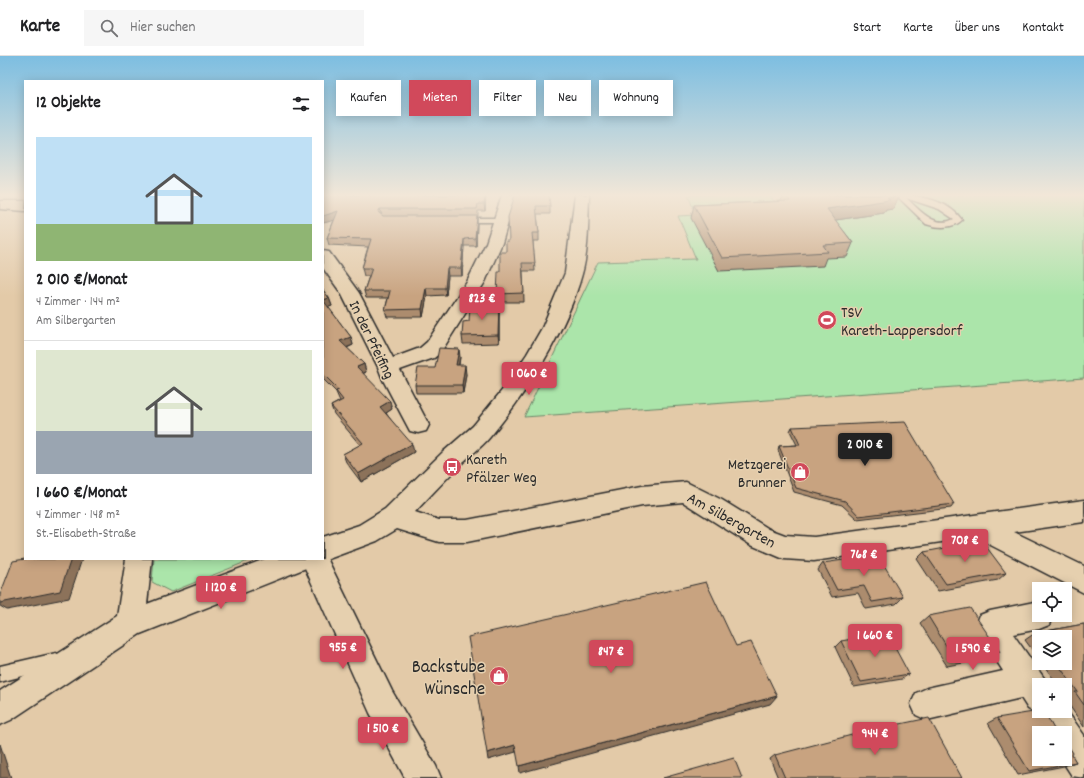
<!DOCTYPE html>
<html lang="de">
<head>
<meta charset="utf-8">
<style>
	:root { --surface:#fff; --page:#f6f6f6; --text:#202124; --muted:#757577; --line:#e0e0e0; --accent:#d1495b }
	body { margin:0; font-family:Dekko,sans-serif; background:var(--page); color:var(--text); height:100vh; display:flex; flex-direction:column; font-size:15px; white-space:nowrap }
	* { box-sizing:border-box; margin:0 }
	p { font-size:13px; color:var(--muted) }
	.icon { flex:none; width:22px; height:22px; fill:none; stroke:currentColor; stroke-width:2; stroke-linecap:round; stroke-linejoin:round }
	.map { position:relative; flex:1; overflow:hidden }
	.sheet { position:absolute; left:24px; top:24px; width:300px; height:480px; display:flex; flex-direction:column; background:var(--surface); border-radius:0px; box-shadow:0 2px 10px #0003 }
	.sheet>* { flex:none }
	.top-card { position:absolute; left:336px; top:24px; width:380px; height:36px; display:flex; gap:8px }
	.controls { position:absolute; left:1032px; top:526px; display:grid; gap:8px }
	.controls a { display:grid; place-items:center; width:40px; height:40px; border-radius:0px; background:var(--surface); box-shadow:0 2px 10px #0003; font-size:20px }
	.price { position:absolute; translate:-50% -34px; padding:0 9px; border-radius:4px; background:var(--accent); color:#fff; font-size:13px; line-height:26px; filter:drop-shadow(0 1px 2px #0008) }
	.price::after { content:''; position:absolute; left:50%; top:24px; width:12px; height:9px; margin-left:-6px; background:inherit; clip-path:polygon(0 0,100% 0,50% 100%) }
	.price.selected { background:#222; color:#fff }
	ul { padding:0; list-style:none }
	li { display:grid; align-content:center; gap:8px; height:212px; padding:0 12px }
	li+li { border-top:1px solid var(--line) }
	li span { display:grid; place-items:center; height:124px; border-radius:0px; color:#555 }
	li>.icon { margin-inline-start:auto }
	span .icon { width:72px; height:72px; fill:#fffc; stroke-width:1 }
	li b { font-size:17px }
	h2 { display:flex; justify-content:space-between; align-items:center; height:48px; padding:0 12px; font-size:17px }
	.chip { padding:0 14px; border-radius:0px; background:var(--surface); box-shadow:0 2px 10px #0003; font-size:14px; line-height:36px }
	.chip.selected { background:var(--accent); color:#fff }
	header { display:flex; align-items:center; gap:24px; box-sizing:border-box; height:56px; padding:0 20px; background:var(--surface); border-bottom:1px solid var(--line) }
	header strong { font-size:19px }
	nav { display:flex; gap:22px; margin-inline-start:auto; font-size:14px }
	.search { width:280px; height:36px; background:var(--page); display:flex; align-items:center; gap:10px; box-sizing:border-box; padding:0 14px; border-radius:0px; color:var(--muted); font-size:15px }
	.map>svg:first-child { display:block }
</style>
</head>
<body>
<header>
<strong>Karte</strong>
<div class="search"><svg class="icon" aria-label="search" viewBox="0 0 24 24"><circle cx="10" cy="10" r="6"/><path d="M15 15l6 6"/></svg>Hier suchen</div>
<nav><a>Start</a><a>Karte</a><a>Über uns</a><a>Kontakt</a></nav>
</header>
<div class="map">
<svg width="1084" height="722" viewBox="0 0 1084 722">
	<rect width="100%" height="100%" fill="#e3caa8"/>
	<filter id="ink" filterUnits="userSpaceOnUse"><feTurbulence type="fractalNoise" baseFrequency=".025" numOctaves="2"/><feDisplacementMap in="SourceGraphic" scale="8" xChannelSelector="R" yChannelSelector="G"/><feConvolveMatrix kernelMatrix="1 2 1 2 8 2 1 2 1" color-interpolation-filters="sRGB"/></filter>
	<g filter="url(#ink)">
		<path fill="#abe5aa" stroke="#6b886a" d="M688,139H769L774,145L814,147L837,139H1084V322L524,361L598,206L696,203L678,160L696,159Z
			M154,503H253L171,536L152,526Z"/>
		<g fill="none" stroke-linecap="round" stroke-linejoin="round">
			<defs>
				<path id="lane" d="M896,139C919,139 948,144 962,164C953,173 938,172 926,168ZM906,142L939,153L954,163C934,173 920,154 906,142Z
					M459,162H502L506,164L502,166H462L458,164Z
					M56,597L61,600L64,605L61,610L0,626V610Z"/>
				<path id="street" d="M502,139H516L502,187L485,226L441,296L434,302L400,314L429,369L426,375L418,377L410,375L383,324L378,311L341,237L323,212V195L329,196L359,237L393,302L420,292L427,286L467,226L486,187Z
					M575,139H589C588,165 589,193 582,218C566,276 528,335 490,381C481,392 469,400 459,410C444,425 429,441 415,456L439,464H467L642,430L686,426L722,444L769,473L785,479L814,481L1084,444V466L1014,476L1084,510V537L975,481L814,505L784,503L751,489L683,446L642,450L467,486H439L397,473L377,485L323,505L318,503H323V481L359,469L385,453L443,396L473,370L504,332L527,298L542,272L565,217Z
					M0,145H25V155L0,153Z
					M126,503H152L147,548L265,503H310L306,512L140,578L11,664L0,669V635L117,560Z
					M1039,545V559H1053L1049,569L1039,573L1013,578L1049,629H1039V655H1065V652L1084,679V722L1072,720L1061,703H1065V677H1044L1037,666L1032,655L1028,653L1021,642L927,664L916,659L911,648L916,637L927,632L1003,615L980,579L976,569L980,559L990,555Z"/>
				<path id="secondary" d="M323,494L392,635L436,710L441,722H405L370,657L301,503H323Z"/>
			</defs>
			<use href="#lane" stroke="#2b2b2b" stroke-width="3"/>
			<use href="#street" stroke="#2b2b2b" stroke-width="3"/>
			<use href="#secondary" stroke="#2b2b2b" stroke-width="3"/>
			<use href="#lane" fill="#e6d0af" fill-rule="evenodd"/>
			<use href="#street" fill="#e6d0af" fill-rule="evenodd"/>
			<use href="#secondary" fill="#e6d0af" fill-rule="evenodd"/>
		</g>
		<path fill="#ac8c6e" stroke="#2b2b2b" d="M323,139H486L485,155H478V160H477V168L476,190H464L462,220H448L446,239L427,240L423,261H387L385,254L388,242H366L364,235L369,220H364L362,212L368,191L329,189L327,182L334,164L323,167Z
			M515,139L550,150V158H537L539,177V185H533L535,215H523L524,246H498L497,238L500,216L509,185Z
			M783,139H898L899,140L893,153L886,154L884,157L835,164L853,187L847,201L826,202L823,210L719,215L691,162L694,149L781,145Z
			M323,234L329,242L332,250L328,251L351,281L353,289L347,292L364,308L366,316L363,318L392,353L386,357L414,396L361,426L346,406L343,398L360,389L334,358L331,350L340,345L339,343L336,336L323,323Z
			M499,257V287L463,288L462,280L469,265Z
			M460,301L459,309L466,318L463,337H416L415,329L435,312Z
			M792,371L954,448L951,452L857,463L842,449L794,436L778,394L779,390L797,389L790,375Z
			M924,496L1006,517L998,524L938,535L917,503Z
			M823,507L903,541L896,548L866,553L858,537L832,541L818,514Z
			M928,560L1000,596L990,602L947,610L920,567Z
			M1084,568V671L1065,643V641L1066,640L1065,639V629H1058L1042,607H1065L1039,581V603L1025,584L1035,577Z
			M841,585L909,618L902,623L854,631L835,591Z
			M997,662L1054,673L1076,706L1064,710L1018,719L988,667Z
			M775,699L962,722H778L770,703Z"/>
		<path fill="#8c725a" stroke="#2b2b2b" d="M485,139H486L485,155L484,148Z
			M899,140L893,153L886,154L884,157L822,166L827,153Z
			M380,153L382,160L378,156Z
			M338,155L340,163L323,167V160Z
			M477,160V168L476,190L475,182Z
			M464,183V190L462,220L461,212Z
			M447,212L448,220L446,239L445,232Z
			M426,232L427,240L423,261L422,253Z
			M329,242L332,250L326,252L323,244Z
			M499,249V287L498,279Z
			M351,281L353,289L343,293L340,285Z
			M459,293L460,301L457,318L456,309Z
			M364,308L366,316L359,319L357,311Z
			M465,309L466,318L463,337L462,329Z
			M390,345L392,353L383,359L380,351Z
			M412,388L414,396L361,426L358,418Z
			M71,503H82L69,542L7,554L0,550V547Z
			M777,640L770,648L520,717L519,710Z
			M0,688L11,722H0Z
			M515,689L516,696L488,704L487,697Z"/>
		<path fill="#c8a380" stroke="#2b2b2b" d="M323,139H485L484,148H478L477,153H380L378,156L383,160H477L475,182L464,183L461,212H447L445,232H426L422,253L385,254L390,235H364L372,212H362L371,183L327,182L338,155L323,160Z
			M515,139H549L550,150H536L539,177H532L535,207H522L524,237L497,238L498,216H500V196H506V185H509L508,161Z
			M786,139H898L899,140L887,142L890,144L827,153L853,187L823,189L828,196L722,202L694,149L790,145Z
			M323,234L329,242L323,244Z
			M323,244L351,281L340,285L364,308L357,311L390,345L380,351L412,388L358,418L343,398L363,387L331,350L343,344L336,335L339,334L323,318Z
			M499,249L498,279L462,280L463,266L469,265L470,250Z
			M439,292L459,293L456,309H465L462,329H415L418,312H435Z
			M905,366L954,448L859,460L845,445L796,432L779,390L800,389L792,371Z
			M982,485L1006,517L946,528L924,496Z
			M878,499L903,541L872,546L864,530L837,534L823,507Z
			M25,503H71L60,535L0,547V539L13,505Z
			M706,526L736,590L751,586L777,640L519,710L515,689L487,697L468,581Z
			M970,552L1000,596L955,604L928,560Z
			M1084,568V649L1075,636H1078L1057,607H1065V581H1039V583L1035,577Z
			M887,577L909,618L861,626L841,585Z
			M1039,655H1044L1054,673L1058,674L1060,677H1039V703H1065V685L1073,697L1072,699L1076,706L1029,715L997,662Z
			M929,662L962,722H785L775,699L871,674Z
			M734,702L742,722H663Z"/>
	</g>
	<linearGradient id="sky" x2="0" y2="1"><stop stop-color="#7dbee1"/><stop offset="0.58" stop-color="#f2e7d8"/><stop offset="1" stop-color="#f2e7d8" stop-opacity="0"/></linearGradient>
	<rect width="1084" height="240" fill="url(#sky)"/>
	<defs>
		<symbol id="stadium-disc" viewBox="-11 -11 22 22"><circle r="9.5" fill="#d1495b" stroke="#e6d0af"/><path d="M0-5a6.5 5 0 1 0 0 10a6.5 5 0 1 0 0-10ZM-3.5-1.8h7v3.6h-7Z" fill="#fff"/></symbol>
		<symbol id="bus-disc" viewBox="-11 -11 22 22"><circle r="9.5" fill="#d1495b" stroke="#e6d0af"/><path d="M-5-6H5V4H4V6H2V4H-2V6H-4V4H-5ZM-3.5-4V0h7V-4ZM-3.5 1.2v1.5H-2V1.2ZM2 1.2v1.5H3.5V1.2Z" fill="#fff"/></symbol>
		<symbol id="shop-disc" viewBox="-11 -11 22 22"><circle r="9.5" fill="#d1495b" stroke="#e6d0af"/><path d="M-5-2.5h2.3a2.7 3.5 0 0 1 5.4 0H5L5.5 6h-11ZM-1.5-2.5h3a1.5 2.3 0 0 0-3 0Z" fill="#fff"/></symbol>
	</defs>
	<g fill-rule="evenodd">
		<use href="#stadium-disc" x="816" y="253" width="22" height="22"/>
		<use href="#bus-disc" x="441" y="400" width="22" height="22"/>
		<use href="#shop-disc" x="789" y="405" width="22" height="22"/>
		<use href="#shop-disc" x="488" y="609" width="22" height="22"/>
	</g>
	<g text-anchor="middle" stroke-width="3" stroke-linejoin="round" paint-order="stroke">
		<g font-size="16" fill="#2b2b2b" stroke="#e6d0af" text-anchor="start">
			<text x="841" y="261">TSV<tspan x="841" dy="18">Kareth-Lappersdorf</tspan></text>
			<text x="466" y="408">Kareth<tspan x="466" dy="18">Pfälzer Weg</tspan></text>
			<text x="786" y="413" text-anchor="end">Metzgerei<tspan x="786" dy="18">Brunner</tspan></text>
		</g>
		<g font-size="16" fill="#2b2b2b" stroke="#e6d0af">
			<text transform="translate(373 283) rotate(64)" y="6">In der Pfeifing</text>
			<text transform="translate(732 463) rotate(29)" y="6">Am Silbergarten</text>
		</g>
		<g font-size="19" fill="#2b2b2b" stroke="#e6d0af" text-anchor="end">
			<text x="485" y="616">Backstube<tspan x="485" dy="22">Wünsche</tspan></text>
		</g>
	</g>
</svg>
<div class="controls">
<a><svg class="icon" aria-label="locate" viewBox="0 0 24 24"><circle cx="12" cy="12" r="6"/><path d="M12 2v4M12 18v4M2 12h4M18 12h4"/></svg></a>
<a><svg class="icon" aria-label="layers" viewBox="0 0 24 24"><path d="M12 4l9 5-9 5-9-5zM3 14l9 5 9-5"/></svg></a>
<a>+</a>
<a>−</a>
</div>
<b class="price" style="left:482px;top:265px">823 €</b>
<b class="price" style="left:529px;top:340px">1 060 €</b>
<b class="price selected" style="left:865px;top:411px">2 010 €</b>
<b class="price" style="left:965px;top:507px">708 €</b>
<b class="price" style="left:864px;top:521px">768 €</b>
<b class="price" style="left:221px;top:554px">1 120 €</b>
<b class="price" style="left:875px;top:602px">1 660 €</b>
<b class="price" style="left:343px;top:614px">955 €</b>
<b class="price" style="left:973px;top:615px">1 590 €</b>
<b class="price" style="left:611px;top:618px">847 €</b>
<b class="price" style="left:383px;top:695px">1 510 €</b>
<b class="price" style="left:875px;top:700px">944 €</b>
<div class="top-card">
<a class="chip">Kaufen</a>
<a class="chip selected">Mieten</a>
<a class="chip">Filter</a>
<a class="chip">Neu</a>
<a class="chip">Wohnung</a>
</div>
<section class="sheet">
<h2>12 Objekte<svg class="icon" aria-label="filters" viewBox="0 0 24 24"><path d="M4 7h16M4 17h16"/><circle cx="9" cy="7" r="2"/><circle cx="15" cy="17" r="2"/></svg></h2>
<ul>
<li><span style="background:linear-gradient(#bfe0f5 70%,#8fb573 0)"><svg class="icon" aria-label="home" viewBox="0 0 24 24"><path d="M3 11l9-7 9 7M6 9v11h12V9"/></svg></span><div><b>2 010 €/Monat</b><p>4 Zimmer · 144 m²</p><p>Am Silbergarten</p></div></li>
<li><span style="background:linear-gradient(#dfe7d0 65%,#9aa5b1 0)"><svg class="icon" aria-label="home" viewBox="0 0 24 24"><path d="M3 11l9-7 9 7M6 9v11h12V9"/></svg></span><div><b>1 660 €/Monat</b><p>4 Zimmer · 148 m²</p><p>St.-Elisabeth-Straße</p></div></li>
</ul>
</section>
</div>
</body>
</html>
